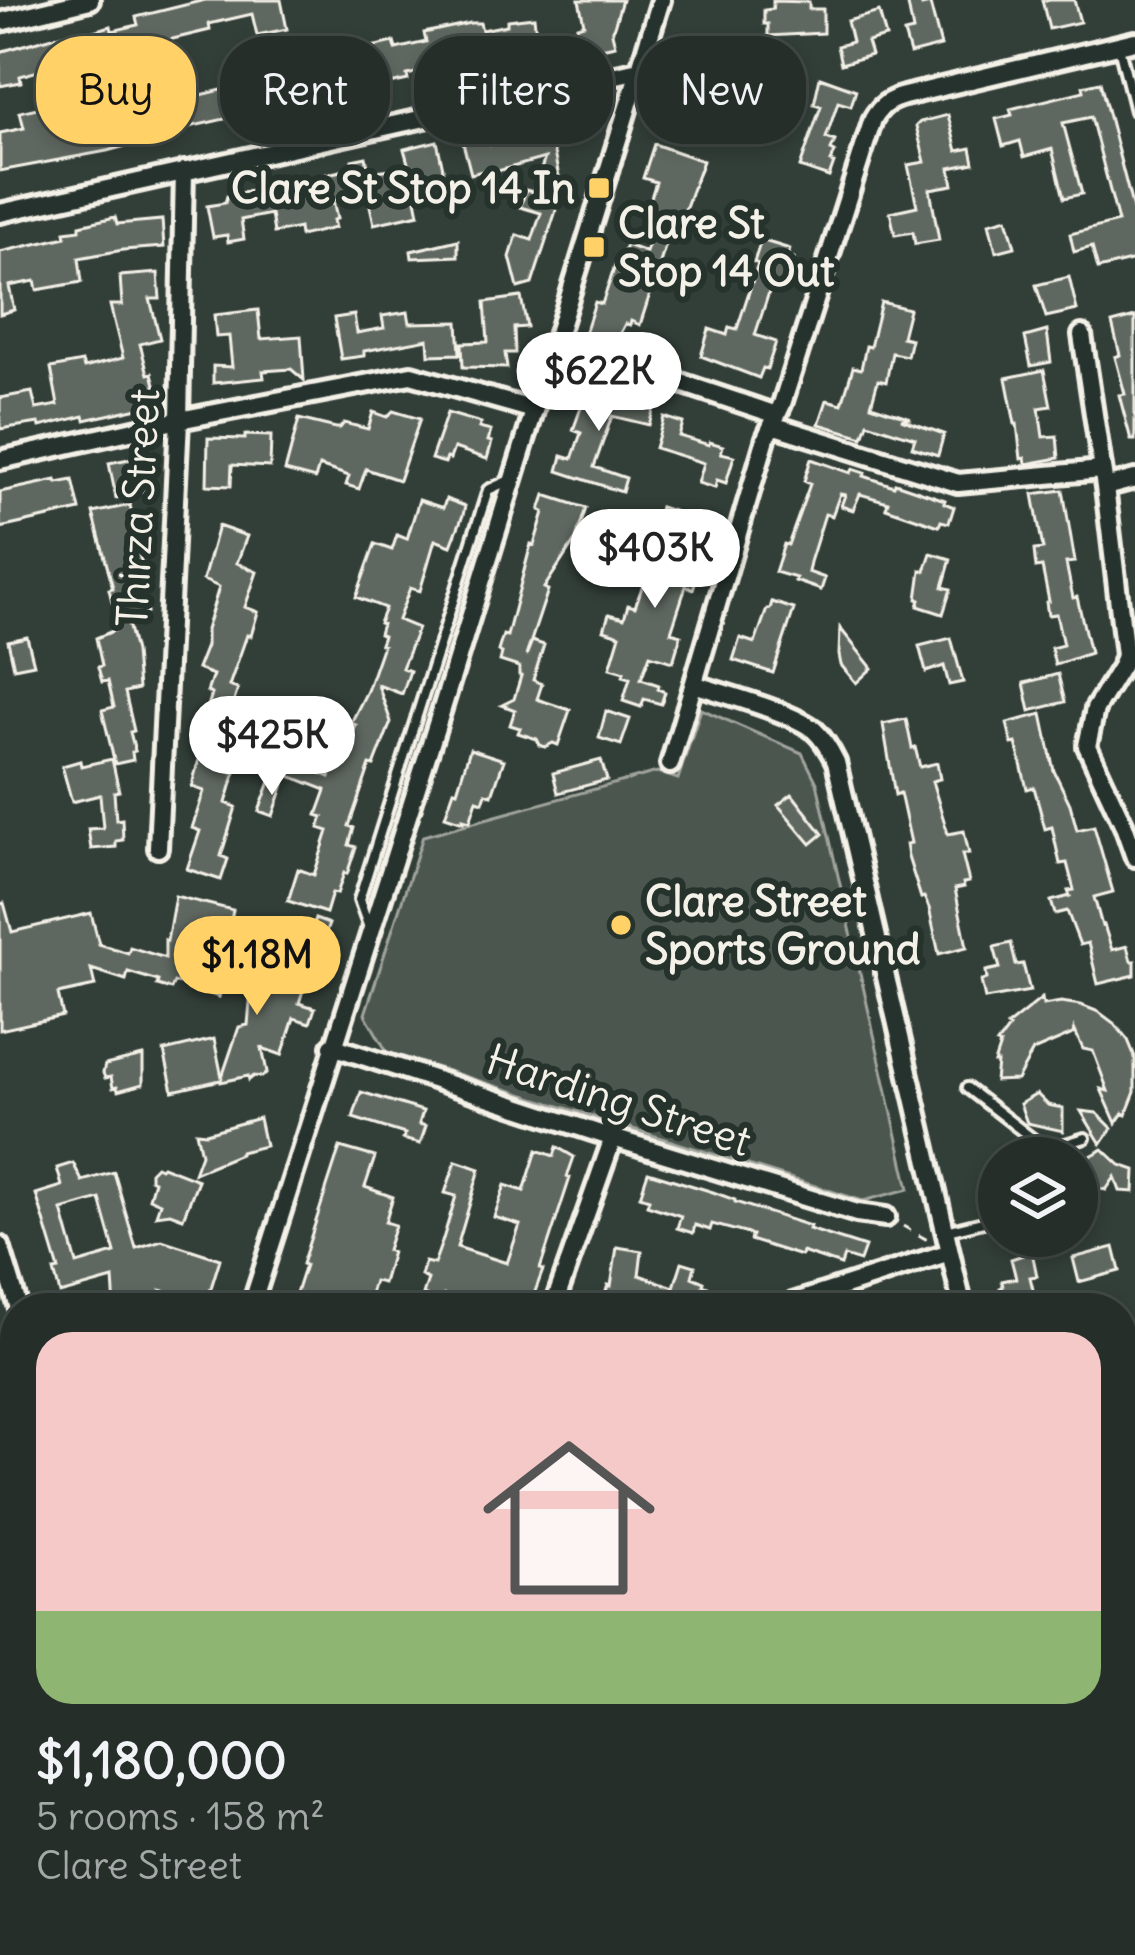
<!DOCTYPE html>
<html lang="en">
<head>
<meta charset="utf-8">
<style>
	:root { --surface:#262e2a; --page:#323a36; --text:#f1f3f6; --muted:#a4a8a8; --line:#424a47; --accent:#ffd166 }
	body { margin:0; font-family:Delius,sans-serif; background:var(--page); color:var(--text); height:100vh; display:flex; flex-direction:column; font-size:45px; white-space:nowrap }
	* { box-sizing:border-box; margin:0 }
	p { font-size:39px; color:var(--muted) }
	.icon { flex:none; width:66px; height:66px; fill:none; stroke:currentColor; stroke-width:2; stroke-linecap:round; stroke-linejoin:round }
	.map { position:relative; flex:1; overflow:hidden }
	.details { position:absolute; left:0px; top:1293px; width:1137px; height:663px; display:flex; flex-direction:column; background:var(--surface); border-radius:48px 48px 0 0; box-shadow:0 6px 18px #0003,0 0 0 3px var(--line) }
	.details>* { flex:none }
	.top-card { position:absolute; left:36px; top:36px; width:1065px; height:108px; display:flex; gap:24px }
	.fabs { position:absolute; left:978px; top:1137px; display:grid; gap:24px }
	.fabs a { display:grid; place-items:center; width:120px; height:120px; border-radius:50%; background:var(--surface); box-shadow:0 6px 18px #0003,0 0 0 3px var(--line); font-size:60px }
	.price { position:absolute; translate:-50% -102px; padding:0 27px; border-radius:42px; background:#fff; color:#222; font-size:39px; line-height:78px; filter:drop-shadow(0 3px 6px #0008) }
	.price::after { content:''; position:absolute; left:50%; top:72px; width:36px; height:27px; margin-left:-18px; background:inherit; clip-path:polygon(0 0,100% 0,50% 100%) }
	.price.selected { background:var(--accent); color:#111 }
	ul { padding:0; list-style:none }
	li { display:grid; align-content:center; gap:24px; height:636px; padding:0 36px }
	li+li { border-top:3px solid var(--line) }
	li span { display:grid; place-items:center; height:372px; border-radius:36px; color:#555 }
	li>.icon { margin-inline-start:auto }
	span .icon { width:216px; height:216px; fill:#fffc; stroke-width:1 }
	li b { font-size:51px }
	.tag { padding:0 42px; border-radius:48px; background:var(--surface); box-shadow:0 6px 18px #0003,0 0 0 3px var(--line); font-size:42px; line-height:108px }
	.tag.selected { background:var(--accent); color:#111 }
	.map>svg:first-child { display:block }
</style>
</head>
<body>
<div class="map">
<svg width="1135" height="1955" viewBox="0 0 1135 1955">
	<rect width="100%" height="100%" fill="#323e38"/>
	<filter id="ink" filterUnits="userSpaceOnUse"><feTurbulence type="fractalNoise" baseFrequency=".00833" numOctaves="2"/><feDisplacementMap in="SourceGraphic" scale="24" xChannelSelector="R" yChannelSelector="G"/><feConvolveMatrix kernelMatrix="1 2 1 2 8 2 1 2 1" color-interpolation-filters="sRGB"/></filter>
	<g filter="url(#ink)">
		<path fill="#4c564f" stroke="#a0a49c" stroke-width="3" d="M701,709L802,753L817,783L909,1189L863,1201L387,1052L365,1014L423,836L657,772L678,779Z
			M15,1928V1941H158L96,1955H6Z"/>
		<path fill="#5f6861" stroke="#f4f1e8" stroke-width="3" fill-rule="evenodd" d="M205,0H281L287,29L257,35L252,14L209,24L210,30L131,49L133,54L105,60V56L53,67L20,76L21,82L0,86V53L3,51L67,33L69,38L111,26L112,31L138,25L136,17Z
			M579,0H622L612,33L615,45L582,52L577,26L584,24Z
			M907,0H921L922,6L930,4L941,46L910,54L904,33L913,31Z
			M1042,0H1074L1080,22L1049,29Z
			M773,1L809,2V9H823V33L768,36V24H764V10L773,9Z
			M879,12L886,37L867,42L871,55L841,64L837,46L852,42L847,21Z
			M534,17L538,52L520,54V51L486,58L487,63L468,67L433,72L432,69L407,75L408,80L358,91V87L331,93L261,115L243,119L242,115L136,139L137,143L107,151L0,171V133L24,128L20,112L66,101L70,119L89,115L90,117L101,115L102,118L157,105L155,98L191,91L193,97L226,89L224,79L247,74L249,84L276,78L274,70L323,58L325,66L351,60L349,52L394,42L396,49L426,42L424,33L470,23H480L482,30L507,25V20Z
			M766,60L796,69L780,119L731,100L721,123L697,115L692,106L697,103L703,86L698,82L693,67L713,74L719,69L758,84Z
			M820,77L856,90L851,106L838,102L826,138L835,141L831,150L835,152L831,162L834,163L829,177L800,167L821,106L814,104Z
			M1100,82L1135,217V260L1098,269L1092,247L1074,252L1070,234L1118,222L1091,117L1063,123L1082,194L1064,198L1052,149L1024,157L1020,141L1003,146L996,119L1012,115L1010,109L1084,91L1083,86Z
			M602,109L604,114L575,127L579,142L553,148L559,177L566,180L532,284L518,288L510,257L517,235L532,240L541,213L520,207L526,190L533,192L545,158L483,175L482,171L471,174L463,143L488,137L490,145L520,135L519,130L530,128V124Z
			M948,115L957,151L971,148L974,163L950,168L953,185L930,189L939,240L915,244L913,232L895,235L890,212L917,206L908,165L925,162L916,126L920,122Z
			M437,141L448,192L416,199L419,214L374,224L367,192L333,200L337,219L333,220L335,228L300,236L299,228L274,233L271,214L241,220L244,239L228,242L227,235L213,237L207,206L225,203L227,196L354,168L352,160L366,157L369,172L391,169L408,163L404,149Z
			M654,144L703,161L680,223L690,226L684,243L668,238L640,325L631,321L630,325L625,324L616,341L608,338L607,340L585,333L595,302L602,304L618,257L621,259L626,245L646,252L656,223L644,219L656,182L643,178Z
			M115,217L117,224L162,220L164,247L123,250L79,258L82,282L37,290L35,281L9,286L14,310L0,314V252L66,237L65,232L80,230V225Z
			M1007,218L1015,247L996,252L989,223Z
			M458,240V256L412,258L411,251Z
			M761,240L790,249L788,256L794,259L785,287L772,283L755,335L776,342L767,369L763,368L759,378L701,356L709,329L727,335L729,327L737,329L758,264L754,262Z
			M158,273L160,299H150L160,339L140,344L148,374L152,373L159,400L147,403V406L85,420L84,416L40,427L39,423L0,429V398L32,392L36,409L58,405L51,368L82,362L84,368L123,358L110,305H122L120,276Z
			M1069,277L1077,310L1046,317L1036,285Z
			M521,297L527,327L514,328L515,353H505L507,368L463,367L462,343L488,342L485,302Z
			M881,302L909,309L902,337L911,339L907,356L892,353L886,382L878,380L871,405L911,418L901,419L944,434L938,455L912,447L915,438L868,423L863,437L819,424L827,400L842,404L853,367L861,369L866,346L870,347Z
			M258,310L261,339L301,336L304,380L291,369L263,371L264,378L213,383V366L232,367L229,336L216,337L214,315Z
			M408,312L410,323L458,322L460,354L429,355L428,339L364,351V356L341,359L334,318L354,315L357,333L384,328L382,316Z
			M1135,317V440H1131L1119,395L1125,394L1115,357L1120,355L1112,323Z
			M1047,331L1051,362L1031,366L1025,337Z
			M1044,370L1051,406L1039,408L1043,437L1057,436L1059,458L1026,464L1025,458L1021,459L1017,424H1015L1006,378Z
			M577,385L654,408L649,425L612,416L594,467L626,478L622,492L558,471L562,456L572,459L581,433L573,430L582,405L572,402Z
			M393,411L420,419L399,480L366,469L359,489L346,485L349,476L319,466L315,479L285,471L299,419L336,428H340L344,423L368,429L373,412L387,417Z
			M447,413L481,423L479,428L491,431L488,441L492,442L487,459L454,448L450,459L447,458L445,463L431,459Z
			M664,417L683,423L679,436L709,445L710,442L723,446L721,453L734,456L726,483L717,480L715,488L698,483L704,463L655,448Z
			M245,435L271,436L270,467L232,465L231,486L207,485L208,438L245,439Z
			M134,458L136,465L142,464L147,491L116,498L109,463Z
			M811,459L851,473L853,469L865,473L864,476L894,486L895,483L945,500L944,503L954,507L949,523L941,521L939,526L886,508L888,502L860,494L853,510L841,506L845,495L840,494L832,516L825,514L810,562L808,572L825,578L821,590L795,581L796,578L775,572L784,544L788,545L810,484L804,481Z
			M56,480L57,483L73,480L80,510L0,528V492Z
			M1063,490L1075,562L1066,563L1073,598L1077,597L1090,653L1055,665L1051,648L1063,645L1056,614L1048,615L1046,602L1049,601L1042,567L1036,568L1034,550L1043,549L1033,494Z
			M545,495L586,508L576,539L544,588L548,590L526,656L532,641L544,645L533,680L542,684L537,699L570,710L558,745L553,743L545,747L540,745L537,739L518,733L520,728L510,725L515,710L502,705L514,699L521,676L519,675V667L500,661L502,653L498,651L503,635L507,636L531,544L534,545L544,512L540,510Z
			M446,499L465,506L463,515L451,546L435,540L420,591L410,588L398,620L418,628L402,668L410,671L402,694L378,685L391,722L374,766L370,765L349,826L354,828L349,845L356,847L347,874L344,873L337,894L332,893L326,913L288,901L298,869L314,875L328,831L319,828L323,817L317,815L326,790L290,776L296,763L330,777L333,768L339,770L356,725L351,723L367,691L383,645L380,644L383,636L379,634L382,624L379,623L385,608L356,597L375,544L392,550L397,535L407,539L419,500L443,508Z
			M130,505L136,532H133L145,575L139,576L147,612L116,619L109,589L113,588L93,513Z
			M660,507L707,522L701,540L691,537L682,568L698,574L693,589L686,586L671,632L681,635L673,662L650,655L641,679L659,685L658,689L665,692L661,704L644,699L641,707L623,701L630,678L623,676L624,672L610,668L620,635L604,630L609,614L624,618L628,605L635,607L652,559L667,564L676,533L655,526Z
			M218,526L247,536L237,563L257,572L245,607L258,612L251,636L247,635L229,686L238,689L225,728L236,732L223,769L235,773L226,803L236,807L221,856L228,859L221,880L187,869L200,831L192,828L204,791L192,787L194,777L202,749L200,748L214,708L208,706L212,694L207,692L213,675L197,669L206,646V630L219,587L203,580Z
			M931,553L951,559L943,587L951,589L943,614L918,606L920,600L917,599L921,570L925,571Z
			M772,602L794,609L773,673L733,660L740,638L755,643L767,609H770Z
			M127,619L135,652L138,689L125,692L134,731L130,732L135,751L132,752L133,760L115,764L102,710L114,707L108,681L102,682L98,667L102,666L96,638L115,630L113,622Z
			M840,628L872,668L856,683L841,665L839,655Z
			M27,637L34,664L14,668L8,641Z
			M951,638L963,682L949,685L944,666L926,672L919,646Z
			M1058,674L1065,702L1030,711L1024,683Z
			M606,711L630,719L621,745L599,738Z
			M1042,714L1054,771L1070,804L1077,830L1094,826L1113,892L1094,897L1102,926L1104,925L1112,950L1127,946L1131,961H1135V975L1098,984L1088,943L1080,945L1067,911L1055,914L1051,901L1070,896L1068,891L1074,890L1067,863L1060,864L1052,827L1045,829L1034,787L1027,789L1016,743L1012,744L1007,723Z
			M906,719L912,748L915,747L920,767L937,763L940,779L932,781L948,834L964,831L969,854H962L969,882L963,883L964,887L955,889L967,947L939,954L929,908L924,897L921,898L908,857L906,844L911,843L900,793L895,795L883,724Z
			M470,749L504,760L492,795L486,793L483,802L477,800L470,821L463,819V822L445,816L454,790L457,791Z
			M112,759L119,791L114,792L116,820L122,819L123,840L116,841V847L91,849L88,829L103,828L100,795L72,802L62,766L80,761L81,766Z
			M601,760L607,780L558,793L553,773Z
			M271,779L284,784L273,816L259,811Z
			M792,794L823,834L811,844L778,805Z
			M175,896L233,910L228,935L196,927L188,965L225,978L219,997L174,982L171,989L157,985L158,981L128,972L126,980L91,969L95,986L58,994L63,1016L0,1030V904L4,903L12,932L91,913L99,944L128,953L130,947L165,958V940L167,941Z
			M315,919L329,924L323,940L319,939L299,1003L315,1008L310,1023L294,1018L282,1055L262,1048L267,1072L262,1077L254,1076L249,1080L248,1076L221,1082V1080L173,1091L164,1051L214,1039L222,1077L239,1027L248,1025L251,991L277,979L273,978L284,943L275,939L281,921L312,928Z
			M1011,943L1016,965L1023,964L1030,991L985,999L981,981L987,979L986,971L1000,968L994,947Z
			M1042,998L1043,1005L1061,1002L1081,1005L1099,1012L1115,1024L1128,1040L1135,1057V1092L1126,1115L1123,1113L1116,1123L1101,1089L1108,1091L1093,1051L1083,1049L1074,1029L1073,1034L1033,1051L1017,1080L995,1081L997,1063H994L1000,1045L997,1044L1009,1028L1007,1026Z
			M143,1056V1084L118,1091L117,1087L113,1088L111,1077L105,1078L103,1073L105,1065Z
			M361,1092L423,1111L419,1124L426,1126L420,1144L403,1139L405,1134L353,1118Z
			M1037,1094L1048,1105L1063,1108V1131L1027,1123L1020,1104Z
			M1081,1111L1097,1113L1112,1128L1101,1144Z
			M259,1118L265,1146L240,1152V1154L194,1173L201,1154L196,1132L206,1133Z
			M340,1147L375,1157L365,1187L393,1197L385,1222L395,1225L387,1250L392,1252L383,1283L374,1281L367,1304L333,1293L328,1308H295L300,1295L296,1293L305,1265L302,1264Z
			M557,1147L574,1157L567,1177L570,1178L540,1269L543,1270L529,1308H487L444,1295L441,1304L425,1299L426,1296L423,1295L428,1279L421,1276L425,1262L434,1264L443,1239L456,1196L445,1193L456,1161L480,1169L457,1247L507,1263L520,1225L494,1217L505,1185L524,1191L537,1150L554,1156Z
			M1103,1149L1120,1165L1135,1170L1134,1192L1120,1191L1115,1177L1106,1190L1094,1187L1082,1161Z
			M73,1163L82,1181L114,1172L136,1248L162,1240L220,1259L206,1304L161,1290L155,1308H115L113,1279L60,1294L54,1271L59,1270L36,1194L62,1186L57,1168ZM100,1199L115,1253L77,1264L62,1210Z
			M156,1166L160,1168L162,1166L198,1180L183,1218L170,1213L156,1215L160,1203L149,1198L154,1181L150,1179V1172Z
			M648,1172L713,1192L735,1200V1202L810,1226L809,1229L865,1247L860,1261L844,1256L841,1265L802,1252L801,1256L750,1240L752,1235L712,1224L710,1230L695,1225L693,1233L677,1228L681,1216L647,1205L649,1199L640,1196Z
			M617,1247L642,1251L639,1275L674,1287L682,1262L695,1266L692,1277L704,1282L703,1285L708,1287L701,1308H608L609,1306L602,1304L608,1285L611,1286Z
			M1114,1247L1120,1271L1079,1282L1073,1258Z
			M1032,1252L1037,1276L1030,1277L1037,1306L1004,1308L1000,1288L1003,1287L1002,1281L1016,1278L1011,1259Z
			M13,1389L15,1399V1533L0,1536V1518L7,1516L0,1485L13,1482H9L2,1450H0V1392Z
			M15,1649V1680L0,1684V1653Z
			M6,1727L13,1758H15V1782L0,1785V1728Z
			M1128,1778L1135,1810V1828L1122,1831V1779Z
			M15,1839V1877L0,1880V1842Z
			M465,1941H631L632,1947L594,1955H459L456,1943Z"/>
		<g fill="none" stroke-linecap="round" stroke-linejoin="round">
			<defs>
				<path id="lane" d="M1119,47L1135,111
					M369,928L359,900L488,490L510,480
					M967,1088L1047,1150L1050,1158
					M1047,1150L1085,1138
					M947,1231L999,1218"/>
				<path id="street" d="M0,22L90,0
					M0,213L639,70
					M1082,335L1105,487L1125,655L1122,665L1095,709L1087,746L1124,826L1135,857
					M555,341L777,415
					M772,425L958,483L1102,470
					M0,460L179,420L411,375L534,410
					M1105,487L1135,479
					M694,684C723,694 792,712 814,730C824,739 830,750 836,762L963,1308
					M670,764L766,438L782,404L873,119C881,105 889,100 904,96L1135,41
					M158,848L179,420L184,171
					M332,1046L613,1138L857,1213L886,1217
					M0,1246L19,1308
					M251,1308L441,712L661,0
					M553,1308L613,1138
					M777,1308L950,1252
					M1122,1444L1135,1441
					M0,1616L15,1613
					M1122,1751L1135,1748
					M0,1811L15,1807
					M939,1941L942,1955
					M239,1950L281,1941
					M200,1955L204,1941
					M808,1955L839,1941"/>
			</defs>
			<use href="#lane" stroke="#f4f1e8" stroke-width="16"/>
			<use href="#street" stroke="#f4f1e8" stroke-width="26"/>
			<path stroke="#f4f1e8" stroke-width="3" stroke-dasharray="9 9" stroke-linecap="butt" d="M903,1226L931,1242
				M65,1955L80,1941"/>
			<use href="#lane" stroke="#26332d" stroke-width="8"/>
			<use href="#street" stroke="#26332d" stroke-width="16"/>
		</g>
	</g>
	<g fill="#ffd166" stroke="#26332d" stroke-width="4.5">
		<rect x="587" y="176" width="24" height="24" rx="6"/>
		<rect x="582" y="235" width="24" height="24" rx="6"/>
		<circle cx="621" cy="925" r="12"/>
	</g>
	<g text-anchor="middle" stroke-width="12" stroke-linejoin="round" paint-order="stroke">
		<g font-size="42" font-weight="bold" fill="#f4f1e8" stroke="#26332d" text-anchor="start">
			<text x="575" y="203" text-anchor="end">Clare St Stop 14 In</text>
			<text x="618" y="238">Clare St<tspan x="618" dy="48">Stop 14 Out</tspan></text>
			<text x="645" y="916">Clare Street<tspan x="645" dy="48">Sports Ground</tspan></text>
		</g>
		<g font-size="42" fill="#f4f1e8" stroke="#26332d">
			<text transform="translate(138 508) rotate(-87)" y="15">Thirza Street</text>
			<text transform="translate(619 1100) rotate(18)" y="15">Harding Street</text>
		</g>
	</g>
</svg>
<div class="fabs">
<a><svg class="icon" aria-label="layers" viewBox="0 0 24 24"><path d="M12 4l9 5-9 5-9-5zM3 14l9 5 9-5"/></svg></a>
</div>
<b class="price" style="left:599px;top:434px">$622K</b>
<b class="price" style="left:655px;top:611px">$403K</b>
<b class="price" style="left:272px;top:798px">$425K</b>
<b class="price selected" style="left:257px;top:1018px">$1.18M</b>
<div class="top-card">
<a class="tag selected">Buy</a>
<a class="tag">Rent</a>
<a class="tag">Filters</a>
<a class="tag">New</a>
</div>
<section class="details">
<ul>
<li><span style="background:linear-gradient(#f6c9c9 75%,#8fb573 0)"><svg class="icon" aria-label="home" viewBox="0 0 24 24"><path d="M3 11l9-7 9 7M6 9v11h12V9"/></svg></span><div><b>$1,180,000</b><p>5 rooms · 158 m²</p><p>Clare Street</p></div></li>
</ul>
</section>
</div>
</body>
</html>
